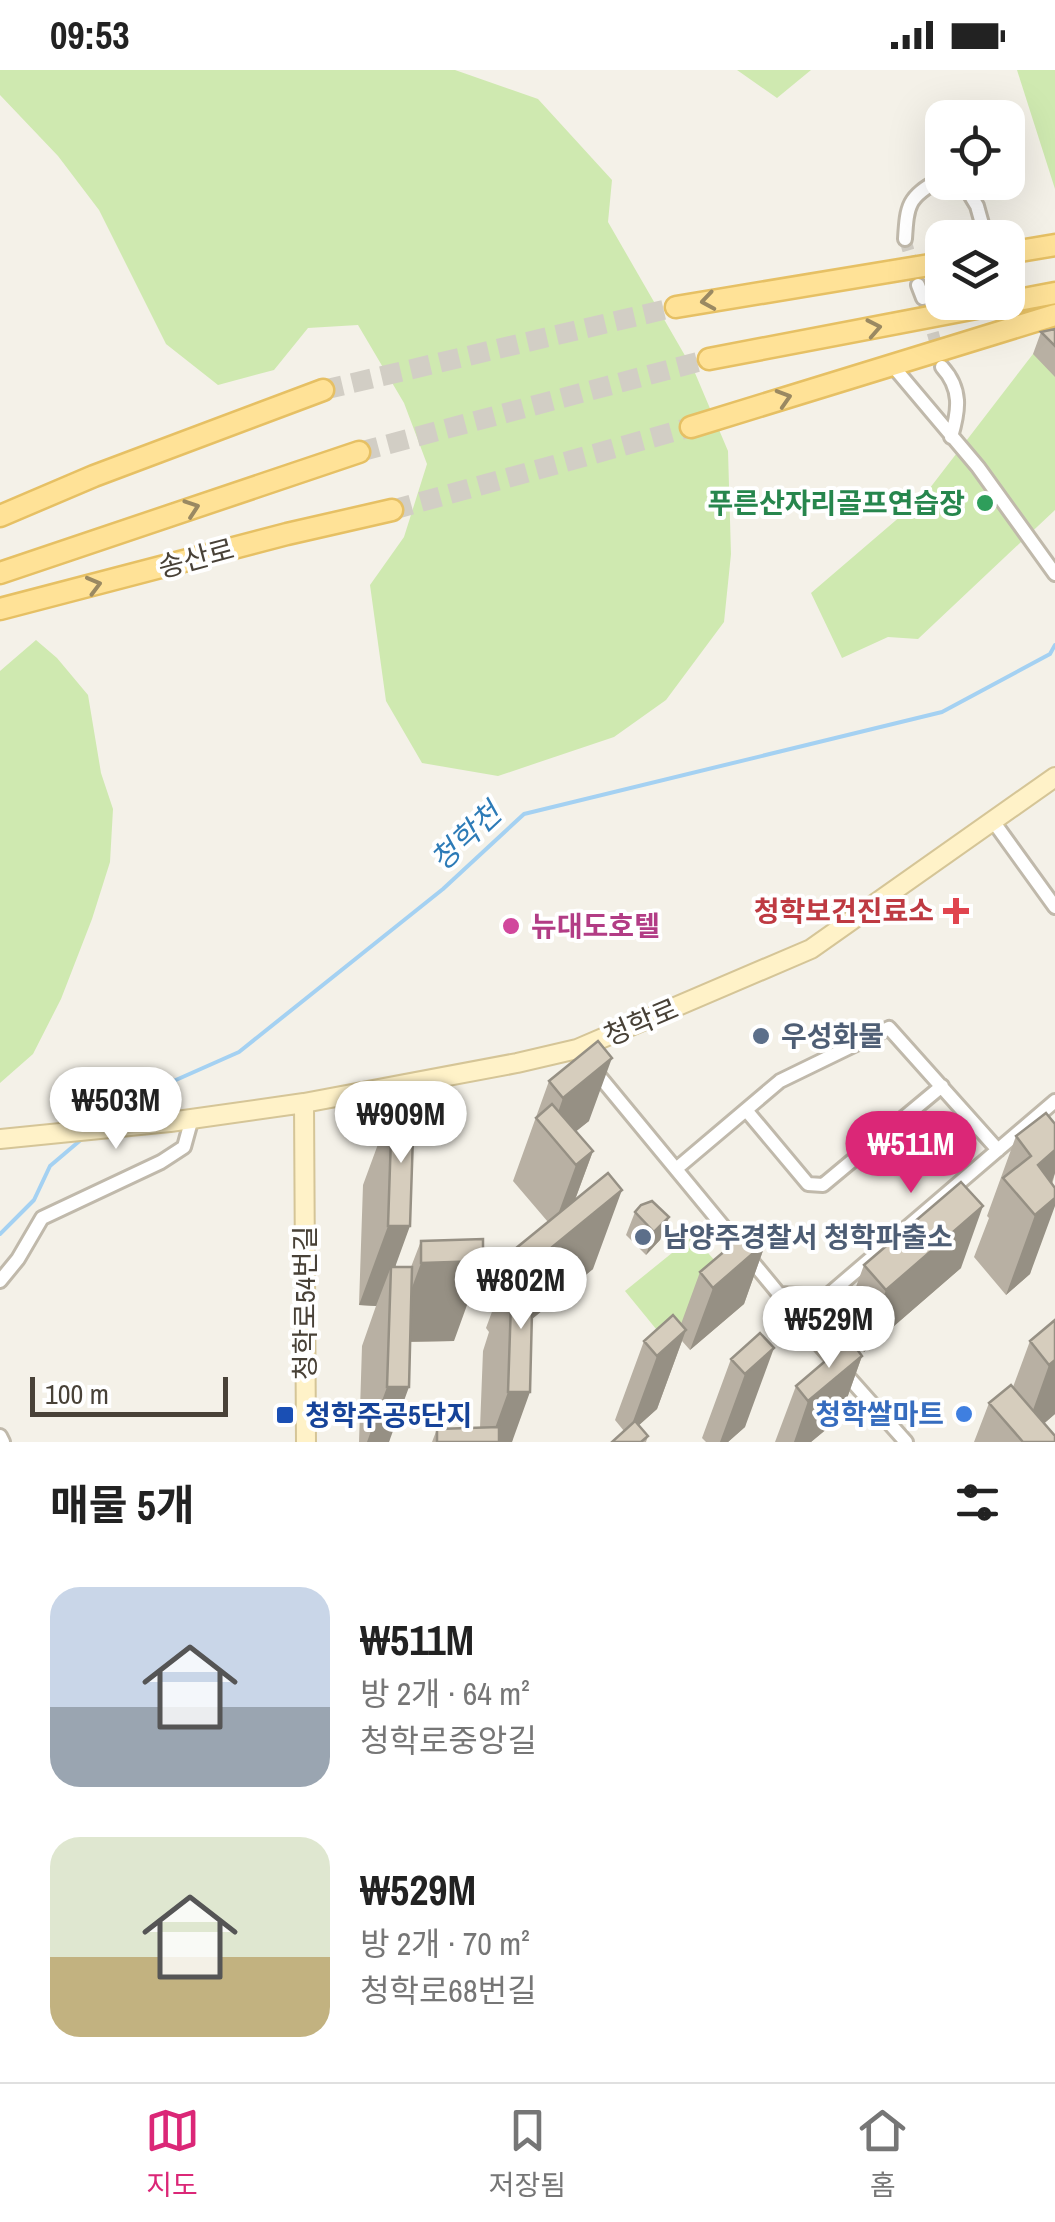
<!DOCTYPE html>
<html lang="ko">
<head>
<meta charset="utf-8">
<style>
	:root { --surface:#fff; --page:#f2f2f2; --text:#222; --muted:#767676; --line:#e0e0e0; --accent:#db2777 }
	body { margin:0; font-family:"Archivo Narrow","Noto Sans KR",sans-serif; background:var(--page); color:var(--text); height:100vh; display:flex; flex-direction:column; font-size:38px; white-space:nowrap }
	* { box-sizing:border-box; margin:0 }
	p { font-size:32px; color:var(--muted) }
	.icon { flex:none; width:55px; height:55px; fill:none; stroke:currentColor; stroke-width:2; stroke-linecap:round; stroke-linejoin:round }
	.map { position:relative; height:1372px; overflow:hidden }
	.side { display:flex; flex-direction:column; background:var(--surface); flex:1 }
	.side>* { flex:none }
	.tools { position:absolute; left:925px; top:30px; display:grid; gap:20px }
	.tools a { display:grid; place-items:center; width:100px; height:100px; border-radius:20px; background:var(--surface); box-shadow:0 10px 40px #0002; font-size:50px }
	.scale { position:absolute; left:30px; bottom:25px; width:198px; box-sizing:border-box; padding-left:10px; border:5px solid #484137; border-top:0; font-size:28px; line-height:35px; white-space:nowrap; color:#484137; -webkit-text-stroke:8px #fff; paint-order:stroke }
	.price { position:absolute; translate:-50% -85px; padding:0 22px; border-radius:35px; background:#fff; color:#222; font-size:32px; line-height:65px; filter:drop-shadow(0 2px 5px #0008) }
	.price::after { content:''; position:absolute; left:50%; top:60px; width:30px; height:22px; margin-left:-15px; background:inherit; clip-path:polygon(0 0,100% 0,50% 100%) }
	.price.on { background:var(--accent); color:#fff }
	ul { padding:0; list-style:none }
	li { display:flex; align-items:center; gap:30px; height:250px; padding:0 50px }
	li span { display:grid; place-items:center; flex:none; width:280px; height:200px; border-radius:30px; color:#555 }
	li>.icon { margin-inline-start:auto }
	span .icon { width:120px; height:120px; fill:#fffc; stroke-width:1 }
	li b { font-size:42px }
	h2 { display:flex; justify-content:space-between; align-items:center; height:120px; padding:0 50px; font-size:42px }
	.status { display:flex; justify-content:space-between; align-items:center; height:70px; padding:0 50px; background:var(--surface); direction:ltr }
	.status svg { height:28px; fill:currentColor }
	.dock { display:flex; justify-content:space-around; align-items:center; height:140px; border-top:2px solid var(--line); background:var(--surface); font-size:28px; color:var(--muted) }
	.dock a { display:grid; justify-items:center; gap:5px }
	.dock .on { color:var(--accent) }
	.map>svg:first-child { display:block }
</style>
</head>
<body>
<div class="status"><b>09:53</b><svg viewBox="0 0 49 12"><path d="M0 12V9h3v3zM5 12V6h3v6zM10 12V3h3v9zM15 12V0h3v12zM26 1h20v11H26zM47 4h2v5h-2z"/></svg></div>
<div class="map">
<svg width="1055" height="1372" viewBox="0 0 1055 1372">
	<rect width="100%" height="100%" fill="#f4f1e8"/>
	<path fill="#cfe9b0" d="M0,0H455L538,29L612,110L608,152L695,303L728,381L731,484L724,552L666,630L614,667L498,706L422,693L386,631L370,515L404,467L427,394L404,333L358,255L308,258L274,300L218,315L166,274L99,140L58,86L0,25Z
		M737,0H811L777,28Z
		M1017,0H1055V119Z
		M1055,280V440L918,569L888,567L842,588L811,523L923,427L1033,284Z
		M36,570L57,588L88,625L101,703L113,739L110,792L92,849L61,929L33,984L0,1013V601Z
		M693,1166L732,1210L665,1270L625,1221Z"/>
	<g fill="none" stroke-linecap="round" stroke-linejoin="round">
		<path stroke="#a4d1f2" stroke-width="4" d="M101,1052L124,1033L239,982L443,819L524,744L942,642L1050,584L1055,575
			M0,1164L34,1130L50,1096L83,1068"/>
		<path stroke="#d2cec5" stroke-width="12" stroke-dasharray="12 6" stroke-linecap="butt" d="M905,169L915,203
			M923,228L939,285"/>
		<path stroke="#d2cec5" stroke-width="20" stroke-dasharray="20 10" stroke-linecap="butt" d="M323,320L676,237
			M359,382L709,289
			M392,440L691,357"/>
		<defs>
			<path id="street" d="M949,112L965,116L977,136L986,168
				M905,169C907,135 908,127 939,110L942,111
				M918,215L923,228
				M892,295L978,397L1055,504
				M942,297C962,319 959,340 951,367
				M993,751L1055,837
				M595,1001L779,1224L803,1256L906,1372
				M746,1040L808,1114L823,1115L942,1016
				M676,1099L780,1011L889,958L998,1080
				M0,1211L18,1189L42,1148L161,1092L184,1077L192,1048
				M779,1224L827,1226
				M803,1256L827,1226L1055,1031
				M0,1366L3,1372"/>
			<path id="secondary" d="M304,1033L306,1372
				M0,1069L170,1052L304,1033L517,993L577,979L811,879L1055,707"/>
			<path id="primary" d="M1008,183L1055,175
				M676,237L942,193
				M709,289L1055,223
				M691,357L1055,245
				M0,446L94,406L323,320
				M0,503L359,382
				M0,539L287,464L392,440"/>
		</defs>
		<use href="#street" stroke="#c0b9ab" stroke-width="18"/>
		<use href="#secondary" stroke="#d5c597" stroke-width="22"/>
		<use href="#primary" stroke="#e6c064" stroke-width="25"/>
		<use href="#street" stroke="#fff" stroke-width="12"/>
		<use href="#secondary" stroke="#fff2c8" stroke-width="18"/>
		<use href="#primary" stroke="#ffe297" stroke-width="20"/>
	</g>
	<path fill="#b8b0a3" d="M1055,259V307L1033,284L1041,262Z
		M549,1011L589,1051L576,1061L593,1081L575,1130L593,1199L532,1249L512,1372H432L437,1359L480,1358L483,1281L489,1262L486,1258L515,1179L548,1152L513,1111Z
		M392,1036L396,1197H411L421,1171L454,1271L410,1272L389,1372H359L362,1276L376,1236L359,1235L363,1115Z
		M1055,1054V1103L1030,1204L1006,1225L974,1187L989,1148L987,1146L1016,1066Z
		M635,1142L669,1147L660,1170L646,1185L626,1165Z
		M766,1172L744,1234L690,1280L682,1271L657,1339L639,1355L648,1366L646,1372H612L624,1361L615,1350L644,1271L681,1254L700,1202Z
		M864,1195L961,1198L864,1282L841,1257Z
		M1055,1250V1344L1044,1353L1055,1372H974L989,1333L1013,1317L1030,1271Z
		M760,1263L745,1357L728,1372H706L702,1368L731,1289Z
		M862,1286L840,1348L811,1372H775L796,1316Z"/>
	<path fill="#969084" d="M612,988L589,1051L559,1075L550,1065L563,1028Z
		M1055,1080V1103L1042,1139L1055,1128V1136L1030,1204L1006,1225L1035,1145L1038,1095Z
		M593,1081L570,1143L553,1158L576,1095Z
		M622,1120L593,1199L510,1267V1247L529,1196Z
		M983,1136L961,1198L864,1282L886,1220Z
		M669,1147L660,1170L646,1185L654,1162Z
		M388,1156H410L390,1211L391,1197L376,1236L359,1235Z
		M766,1172L744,1234L690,1280L713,1218Z
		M483,1191L454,1271L392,1272L421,1193Z
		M686,1260L657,1339L628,1365L657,1286Z
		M774,1278L745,1357L728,1372H720L745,1304Z
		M862,1286L840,1348L811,1372H794L808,1331Z
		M1055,1290V1344L1023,1372L1022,1371L1049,1295Z
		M387,1317H409L389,1372H367Z
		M508,1322H530L512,1372H490Z"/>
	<path fill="#d6cdbd" stroke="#969084" stroke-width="2.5" d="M1055,259V276L1041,262Z
		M598,971L612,988L563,1028L549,1011Z
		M552,1034L593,1081L576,1095L536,1048Z
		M392,1036H414L410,1156H388Z
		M1046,1043L1055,1054V1080L1038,1095L1055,1118V1128L1035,1145L1003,1108L1031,1086L1016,1066Z
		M608,1103L622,1120L529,1196L515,1179Z
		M961,1112L983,1136L886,1220L864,1195Z
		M652,1131L669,1147L654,1162L635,1142L641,1135Z
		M753,1157L766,1172L713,1218L700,1202Z
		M483,1169V1191L421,1193V1171Z
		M391,1197H412L409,1317H387Z
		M512,1202H533L530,1322H508Z
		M673,1245L686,1260L657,1286L644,1271Z
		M1055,1250V1290L1049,1295L1030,1271Z
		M760,1263L774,1278L745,1304L731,1289Z
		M850,1270L862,1286L808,1331L796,1316Z
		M1011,1315L1055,1366V1372H1023L989,1333Z
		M635,1351L648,1366L641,1372H612Z
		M499,1357V1372H437V1359Z"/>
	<defs><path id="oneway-chevron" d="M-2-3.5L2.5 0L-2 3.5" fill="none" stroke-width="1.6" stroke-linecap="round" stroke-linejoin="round" transform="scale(2.5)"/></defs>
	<g stroke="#9a8962">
		<use href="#oneway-chevron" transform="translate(708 231) rotate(171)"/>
		<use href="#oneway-chevron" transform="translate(874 258) rotate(-11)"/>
		<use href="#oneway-chevron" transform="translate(784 328) rotate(-17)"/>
		<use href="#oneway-chevron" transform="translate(192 438) rotate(-19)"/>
		<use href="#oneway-chevron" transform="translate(94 515) rotate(-15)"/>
	</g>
	<circle fill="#2e9e5b" stroke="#fff" stroke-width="4" cx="985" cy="433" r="10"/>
	<path fill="#e0444e" stroke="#fff" stroke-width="4" d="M951 826h10v10h10v10h-10v10h-10v-10h-10v-10h10z"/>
	<circle fill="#d1479c" stroke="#fff" stroke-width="4" cx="511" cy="856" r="10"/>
	<g fill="#5c6f8a" stroke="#fff" stroke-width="4">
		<circle cx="761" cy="966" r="10"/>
		<circle cx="643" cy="1167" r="10"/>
	</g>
	<circle fill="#3f7fe0" stroke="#fff" stroke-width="4" cx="964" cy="1344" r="10"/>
	<rect fill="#1a4fb4" stroke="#fff" stroke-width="4" x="275" y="1335" width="20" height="20" rx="5"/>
	<g text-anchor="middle" stroke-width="8" stroke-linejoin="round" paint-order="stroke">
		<g font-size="28" font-weight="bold" fill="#27864d" stroke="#fff" text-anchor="end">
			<text x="965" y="443">푸른산자리골프연습장</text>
		</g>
		<g font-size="28" fill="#484137" stroke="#fff">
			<text transform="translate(196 488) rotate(-15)" y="10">송산로</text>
			<text transform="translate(641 952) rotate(-23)" y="10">청학로</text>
			<text transform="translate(305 1233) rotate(-90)" y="10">청학로54번길</text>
		</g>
		<g font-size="28" font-weight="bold" fill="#be3a42" stroke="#fff" text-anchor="end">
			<text x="934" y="851">청학보건진료소</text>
		</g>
		<g font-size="28" font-weight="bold" fill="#b23c85" stroke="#fff" text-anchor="start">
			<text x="531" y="866">뉴대도호텔</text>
		</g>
		<g font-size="28" font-weight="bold" fill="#4e5e75" stroke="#fff" text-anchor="start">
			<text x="781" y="976">우성화물</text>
			<text x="663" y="1177">남양주경찰서 청학파출소</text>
		</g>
		<g font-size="28" font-weight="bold" fill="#366cbe" stroke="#fff" text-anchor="end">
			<text x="944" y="1354">청학쌀마트</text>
		</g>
		<g font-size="28" font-weight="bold" fill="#164399" stroke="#fff" text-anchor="start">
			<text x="305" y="1355">청학주공5단지</text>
		</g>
		<g font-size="30" font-style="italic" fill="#2d7bb7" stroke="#fff">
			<text transform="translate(466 767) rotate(-43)" y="10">청학천</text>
		</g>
	</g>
</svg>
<div class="tools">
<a><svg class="icon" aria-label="locate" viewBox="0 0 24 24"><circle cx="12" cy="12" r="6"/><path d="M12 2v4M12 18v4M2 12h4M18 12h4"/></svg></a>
<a><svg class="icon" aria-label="layers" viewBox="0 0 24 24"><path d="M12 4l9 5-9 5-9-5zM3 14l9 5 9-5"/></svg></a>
</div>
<div class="scale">100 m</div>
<b class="price" style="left:116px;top:1082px">₩503M</b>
<b class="price" style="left:401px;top:1096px">₩909M</b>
<b class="price on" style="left:911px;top:1126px">₩511M</b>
<b class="price" style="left:521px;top:1262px">₩802M</b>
<b class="price" style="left:829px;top:1301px">₩529M</b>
</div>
<section class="side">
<h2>매물 5개<svg class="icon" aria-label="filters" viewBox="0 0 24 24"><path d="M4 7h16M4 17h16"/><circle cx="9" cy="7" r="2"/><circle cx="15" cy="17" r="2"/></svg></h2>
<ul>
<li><span style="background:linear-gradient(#c9d6e8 60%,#9aa5b1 0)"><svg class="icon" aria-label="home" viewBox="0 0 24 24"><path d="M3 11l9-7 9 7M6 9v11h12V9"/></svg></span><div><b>₩511M</b><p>방 2개 · 64 m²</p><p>청학로중앙길</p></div></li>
<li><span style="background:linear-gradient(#dfe7d0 60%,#c2b280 0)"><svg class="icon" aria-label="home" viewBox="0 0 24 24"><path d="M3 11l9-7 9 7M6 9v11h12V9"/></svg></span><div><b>₩529M</b><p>방 2개 · 70 m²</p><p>청학로68번길</p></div></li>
</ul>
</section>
<nav class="dock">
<a class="on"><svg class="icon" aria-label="map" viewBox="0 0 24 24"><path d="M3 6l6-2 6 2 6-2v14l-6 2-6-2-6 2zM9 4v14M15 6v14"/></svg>지도</a>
<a><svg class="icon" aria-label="saved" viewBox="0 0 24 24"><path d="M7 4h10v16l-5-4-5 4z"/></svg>저장됨</a>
<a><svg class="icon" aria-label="home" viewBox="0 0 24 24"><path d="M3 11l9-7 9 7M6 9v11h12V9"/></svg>홈</a>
</nav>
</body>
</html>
